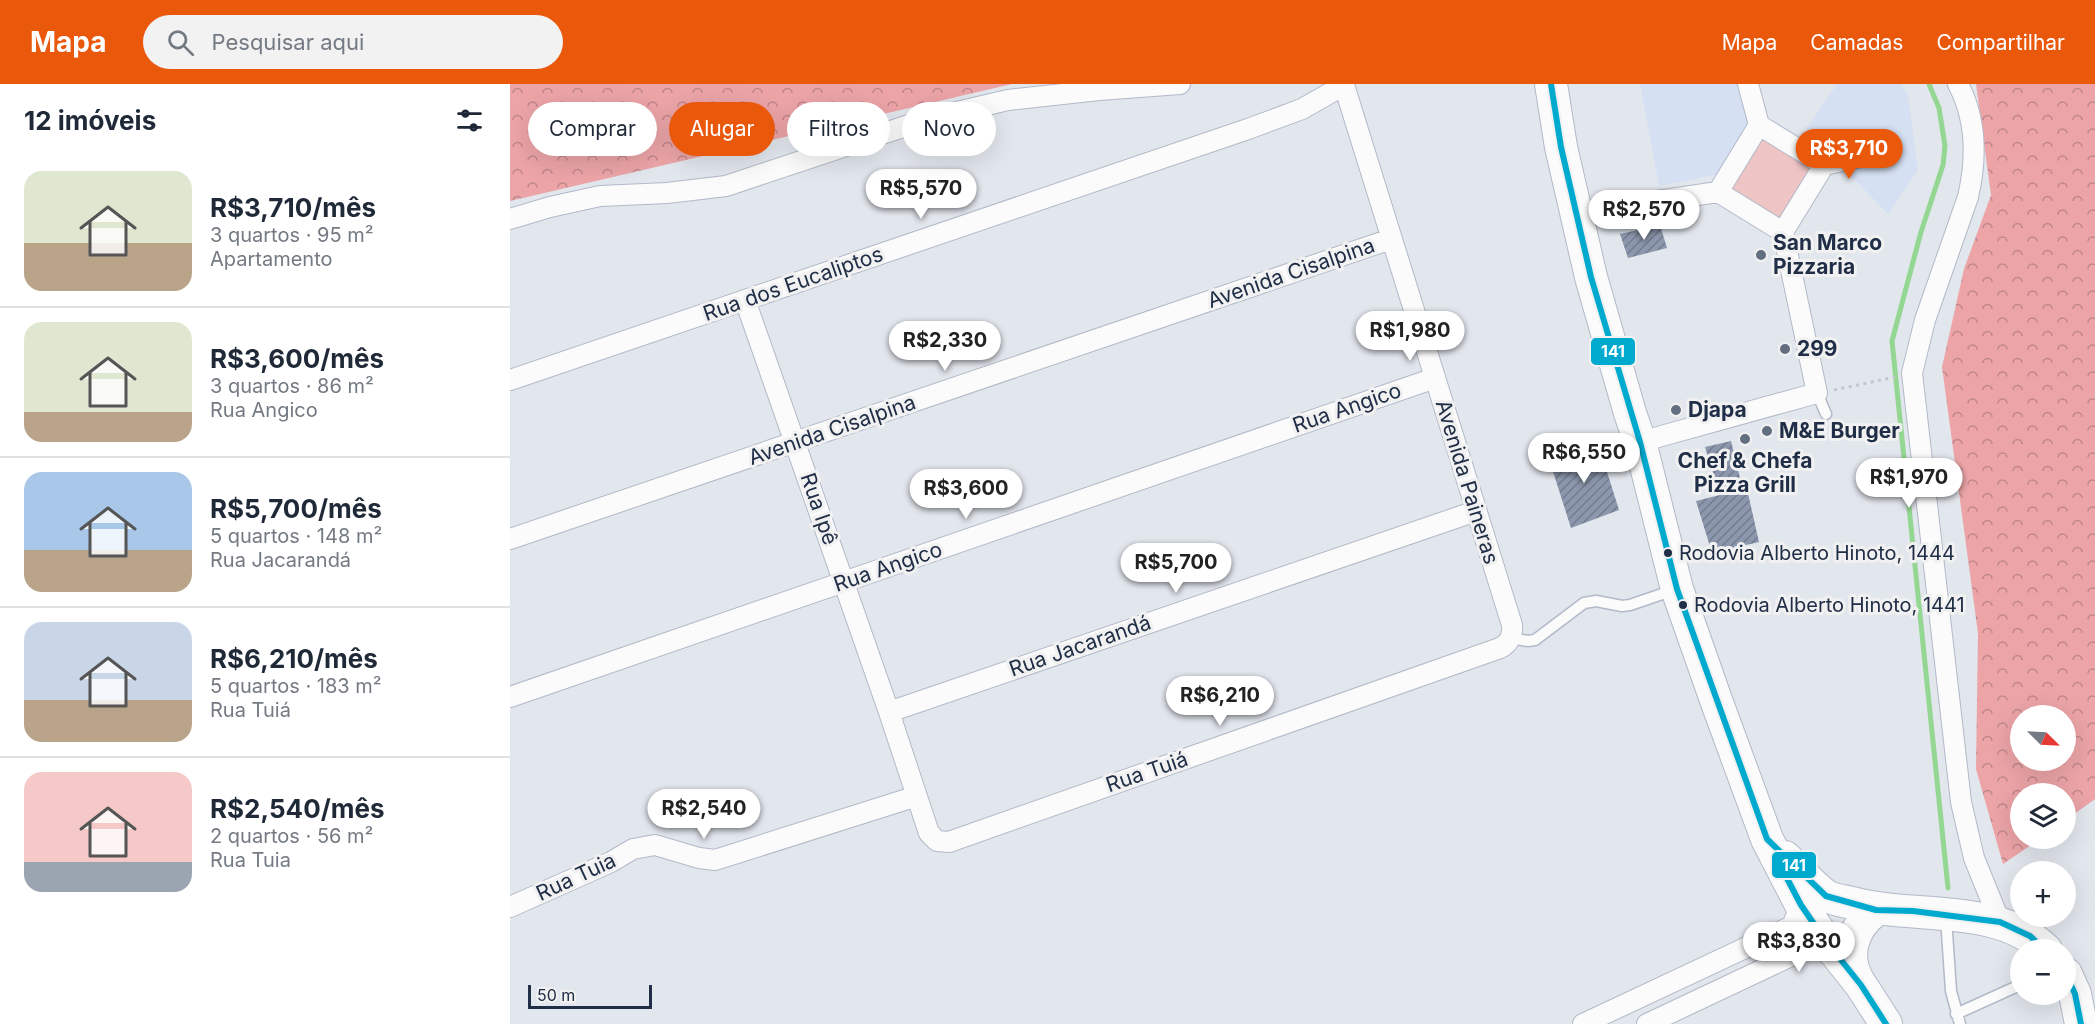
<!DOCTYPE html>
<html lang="pt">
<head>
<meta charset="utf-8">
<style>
	:root { --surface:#fff; --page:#f2f2f3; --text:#1f2937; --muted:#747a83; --line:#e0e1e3; --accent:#ea580c }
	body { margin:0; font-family:Inter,sans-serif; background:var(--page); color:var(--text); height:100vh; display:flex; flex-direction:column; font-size:22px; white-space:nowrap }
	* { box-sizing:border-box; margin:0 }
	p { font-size:20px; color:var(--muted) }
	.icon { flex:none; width:33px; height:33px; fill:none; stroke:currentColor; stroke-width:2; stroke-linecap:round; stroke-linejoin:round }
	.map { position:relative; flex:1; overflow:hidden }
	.side { display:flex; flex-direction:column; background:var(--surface); width:510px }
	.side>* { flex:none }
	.hud { position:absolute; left:18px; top:18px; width:570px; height:54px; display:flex; gap:12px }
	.needle { width:39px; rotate:114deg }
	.tools { position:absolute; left:1500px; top:621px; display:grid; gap:12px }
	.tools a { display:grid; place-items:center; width:66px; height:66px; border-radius:50%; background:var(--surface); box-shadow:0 6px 24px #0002; font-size:30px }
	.scale { position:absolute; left:18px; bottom:15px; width:124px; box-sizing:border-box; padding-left:6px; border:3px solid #202e47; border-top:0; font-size:16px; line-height:21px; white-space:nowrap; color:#202e47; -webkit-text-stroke:4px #f1f1f1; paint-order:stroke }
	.price { position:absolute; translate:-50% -51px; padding:0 14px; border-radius:21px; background:#fff; color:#222; font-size:20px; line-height:39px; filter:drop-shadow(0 2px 3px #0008) }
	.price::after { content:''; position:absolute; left:50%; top:36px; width:18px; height:14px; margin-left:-9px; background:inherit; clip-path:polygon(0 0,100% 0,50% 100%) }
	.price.active { background:var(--accent); color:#fff }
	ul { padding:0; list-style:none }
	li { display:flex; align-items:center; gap:18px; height:150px; padding:0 24px }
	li+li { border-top:2px solid var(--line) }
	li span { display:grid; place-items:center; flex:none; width:168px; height:120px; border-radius:18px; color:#555 }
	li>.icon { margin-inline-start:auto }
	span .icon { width:72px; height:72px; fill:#fffc; stroke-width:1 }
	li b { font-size:26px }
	h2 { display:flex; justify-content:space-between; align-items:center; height:72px; padding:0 24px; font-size:26px }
	.tag { padding:0 21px; border-radius:27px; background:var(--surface); box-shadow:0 6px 24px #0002; font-size:21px; line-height:54px }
	.tag.active { background:var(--accent); color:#fff }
	header { display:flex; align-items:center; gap:36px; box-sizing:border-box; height:84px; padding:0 30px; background:var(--accent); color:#fff }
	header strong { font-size:28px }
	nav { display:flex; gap:33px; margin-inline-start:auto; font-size:21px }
	.search { width:420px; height:54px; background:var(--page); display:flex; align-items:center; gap:15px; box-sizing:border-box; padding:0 21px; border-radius:33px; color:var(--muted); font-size:22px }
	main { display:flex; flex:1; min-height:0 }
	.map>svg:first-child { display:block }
</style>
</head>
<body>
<header>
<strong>Mapa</strong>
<div class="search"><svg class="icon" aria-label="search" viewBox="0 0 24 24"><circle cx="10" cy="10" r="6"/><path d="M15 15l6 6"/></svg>Pesquisar aqui</div>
<nav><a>Mapa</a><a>Camadas</a><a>Compartilhar</a></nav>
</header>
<main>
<section class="side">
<h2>12 imóveis<svg class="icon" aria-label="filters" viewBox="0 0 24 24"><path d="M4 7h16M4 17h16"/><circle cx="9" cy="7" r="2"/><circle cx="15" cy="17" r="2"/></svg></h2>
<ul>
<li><span style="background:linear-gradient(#dfe7d0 60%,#b9a48a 0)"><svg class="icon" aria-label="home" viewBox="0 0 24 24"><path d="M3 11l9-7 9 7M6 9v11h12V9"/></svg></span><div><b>R$3,710/mês</b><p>3 quartos · 95 m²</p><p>Apartamento</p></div></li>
<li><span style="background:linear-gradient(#dfe7d0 75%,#b9a48a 0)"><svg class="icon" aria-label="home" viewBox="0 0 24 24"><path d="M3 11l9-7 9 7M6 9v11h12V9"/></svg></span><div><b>R$3,600/mês</b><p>3 quartos · 86 m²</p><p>Rua Angico</p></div></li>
<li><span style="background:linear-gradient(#a9c7e8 65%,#b9a48a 0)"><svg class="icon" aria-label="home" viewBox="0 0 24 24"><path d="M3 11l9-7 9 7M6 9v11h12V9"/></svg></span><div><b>R$5,700/mês</b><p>5 quartos · 148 m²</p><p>Rua Jacarandá</p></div></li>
<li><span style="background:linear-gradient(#c9d6e8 65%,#b9a48a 0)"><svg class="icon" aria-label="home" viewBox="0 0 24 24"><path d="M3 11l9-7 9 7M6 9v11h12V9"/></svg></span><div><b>R$6,210/mês</b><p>5 quartos · 183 m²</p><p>Rua Tuiá</p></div></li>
<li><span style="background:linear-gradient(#f6c9c9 75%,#9aa5b1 0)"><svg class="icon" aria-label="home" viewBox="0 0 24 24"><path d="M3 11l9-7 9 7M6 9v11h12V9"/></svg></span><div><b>R$2,540/mês</b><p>2 quartos · 56 m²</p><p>Rua Tuia</p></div></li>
</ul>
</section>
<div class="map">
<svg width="1585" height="940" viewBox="0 0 1585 940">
	<defs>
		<pattern id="forest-crowns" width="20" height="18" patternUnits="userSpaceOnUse" patternTransform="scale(1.5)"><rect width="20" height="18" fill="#eca4a7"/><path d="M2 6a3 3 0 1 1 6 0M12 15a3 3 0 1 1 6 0" fill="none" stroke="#bf868a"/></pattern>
		<pattern id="building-hatch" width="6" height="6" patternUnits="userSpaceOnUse" patternTransform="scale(1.5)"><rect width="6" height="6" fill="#8c97ad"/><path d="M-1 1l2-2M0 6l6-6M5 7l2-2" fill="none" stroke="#727c8f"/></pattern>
	</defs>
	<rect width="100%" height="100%" fill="#e2e6ed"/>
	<path fill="#d5e0f3" d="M1130,0H1231L1238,47L1214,89L1149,102Z
		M1327,0H1391L1398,12L1408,86L1378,130L1296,45Z"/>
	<path fill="url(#forest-crowns)" fill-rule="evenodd" d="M0,0H502L0,117Z
		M1466,0H1585V715L1556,736V710H1510V754L1530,755L1493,780L1466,685L1468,549L1432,283L1454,185L1481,111ZM1510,632H1556V676H1510Z"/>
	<path fill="#eec4c5" d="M1251,49L1307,84L1272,140L1216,105Z"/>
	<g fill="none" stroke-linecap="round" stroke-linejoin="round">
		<path stroke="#94d792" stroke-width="5" d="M1419,0L1429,24L1435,62L1433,81L1411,148L1382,257L1438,804"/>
	</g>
	<path fill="url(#building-hatch)" d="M1150,141L1157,164L1118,174L1110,150Z
		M1087,356L1109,426L1061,444L1038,372Z
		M1221,357L1233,406L1237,405L1249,458L1202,469L1186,417L1210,411L1195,363Z"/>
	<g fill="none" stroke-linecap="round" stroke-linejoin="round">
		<defs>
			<path id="lane" d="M1307,309L1316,330
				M1000,554L1018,557L1025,556L1074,519L1086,517L1112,522L1120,521L1164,506
				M1436,834L1441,907L1450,940
				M1446,930L1510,901"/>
			<path id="street" d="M1238,0L1249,41
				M1448,0C1467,36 1467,74 1458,113L1415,236L1402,289L1451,718L1464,774L1490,838
				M1249,41L1314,81
				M1314,81L1360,71
				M1208,108L1249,41
				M1208,108L1273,148
				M1066,129L1208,108
				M0,135L40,123L90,112L157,109L216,102L417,35L498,16L589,6L670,0
				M1273,148L1314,81
				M0,296L738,45L792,25L834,1L1002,541C1003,551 999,560 990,564L439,758L427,757L419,749L379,628L235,216
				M1130,358L1307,309L1273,148
				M0,455L881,155
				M0,613L925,294
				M379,628L966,427
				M0,823L101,778L123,765L145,761L189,774L205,776L407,712
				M1073,940L1282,842L1291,821
				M1137,940L1315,856"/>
			<path id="primary" d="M1041,0L1051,63L1081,193L1120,329L1130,358L1167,505L1206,616L1257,755L1291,821L1315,856L1351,901L1376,940
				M1275,773C1288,785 1301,801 1315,811C1322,816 1334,817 1342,819C1404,836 1487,818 1536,866
				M1556,890L1565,910L1571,940
				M1349,898C1333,871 1343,843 1366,826"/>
		</defs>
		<use href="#lane" stroke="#b2b9c8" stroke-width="13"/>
		<use href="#street" stroke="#b2b9c8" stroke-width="22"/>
		<use href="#primary" stroke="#b2b9c8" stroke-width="34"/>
		<path stroke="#c3c6cc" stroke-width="3" stroke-dasharray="3 4.5" stroke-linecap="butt" d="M1324,306L1385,293"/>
		<use href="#lane" stroke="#fbfbfc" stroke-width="10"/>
		<use href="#street" stroke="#fbfbfc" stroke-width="20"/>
		<use href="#primary" stroke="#fbfbfc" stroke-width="32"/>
		<defs>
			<path id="bus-1" d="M1041,0L1051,63L1081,193L1130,358L1167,505L1257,755L1316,812L1366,826L1403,827L1490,838L1520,852L1535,866
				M1271,783L1291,821L1315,856L1351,901L1376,940
				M1556,890L1565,910L1571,940"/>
		</defs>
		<use href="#bus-1" stroke="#f1f1f1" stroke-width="10"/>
		<use href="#bus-1" stroke="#00a9ce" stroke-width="6"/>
	</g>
	<g fill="#646e81" stroke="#f1f1f1" stroke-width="2">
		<circle cx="1251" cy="171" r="6"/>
		<circle cx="1275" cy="265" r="6"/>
		<circle cx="1166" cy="326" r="6"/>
		<circle cx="1257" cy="347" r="6"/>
		<circle cx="1235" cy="355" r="6"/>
	</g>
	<g fill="#202e47" stroke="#f1f1f1" stroke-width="2">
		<circle cx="1158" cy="469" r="5"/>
		<circle cx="1173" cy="521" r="5"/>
	</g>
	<g text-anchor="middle" stroke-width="6" stroke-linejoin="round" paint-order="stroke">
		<g font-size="20" fill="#202e47" stroke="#f1f1f1" text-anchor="start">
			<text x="1169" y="476">Rodovia Alberto Hinoto, 1444</text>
			<text x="1184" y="528">Rodovia Alberto Hinoto, 1441</text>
		</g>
		<g font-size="21" font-weight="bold" fill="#202e47" stroke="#f1f1f1" text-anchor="start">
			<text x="1263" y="166">San Marco<tspan x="1263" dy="24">Pizzaria</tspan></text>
			<text x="1287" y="272">299</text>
			<text x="1178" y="333">Djapa</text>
			<text x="1269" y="354">M&amp;E Burger</text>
			<text x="1235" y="384" text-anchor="middle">Chef &amp; Chefa<tspan x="1235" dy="24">Pizza Grill</tspan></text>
		</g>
		<g font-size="21" fill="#202e47" stroke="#f1f1f1">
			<text transform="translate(781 189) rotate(-19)" y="7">Avenida Cisalpina</text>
			<text transform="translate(283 200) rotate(-19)" y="7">Rua dos Eucaliptos</text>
			<text transform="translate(837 324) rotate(-19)" y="7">Rua Angico</text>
			<text transform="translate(322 346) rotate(-19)" y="7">Avenida Cisalpina</text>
			<text transform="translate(957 398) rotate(73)" y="7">Avenida Paineras</text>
			<text transform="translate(309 425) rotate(71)" y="7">Rua Ipê</text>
			<text transform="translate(378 483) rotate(-19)" y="7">Rua Angico</text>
			<text transform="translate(570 562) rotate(-19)" y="7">Rua Jacarandá</text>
			<text transform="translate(637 688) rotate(-19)" y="7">Rua Tuiá</text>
			<text transform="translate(66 793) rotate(-25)" y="7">Rua Tuia</text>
		</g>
	</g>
	<g stroke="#f1f1f1" stroke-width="2">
		<rect x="1080" y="253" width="46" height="29" rx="6" fill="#00a9ce"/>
		<rect x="1261" y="767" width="46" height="28" rx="6" fill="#00a9ce"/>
	</g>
	<g font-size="16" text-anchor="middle" font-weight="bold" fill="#fff">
		<text x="1103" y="273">141</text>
		<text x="1284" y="787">141</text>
	</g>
</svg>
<div class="tools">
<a><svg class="needle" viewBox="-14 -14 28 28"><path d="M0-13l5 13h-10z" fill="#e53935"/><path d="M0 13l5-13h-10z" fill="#747a83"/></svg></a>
<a><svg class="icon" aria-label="layers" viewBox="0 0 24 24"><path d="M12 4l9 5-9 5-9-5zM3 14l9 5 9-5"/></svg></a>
<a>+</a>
<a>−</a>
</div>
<div class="scale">50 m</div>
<b class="price active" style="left:1339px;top:96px">R$3,710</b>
<b class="price" style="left:411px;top:136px">R$5,570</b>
<b class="price" style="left:1134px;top:157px">R$2,570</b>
<b class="price" style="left:900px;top:278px">R$1,980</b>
<b class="price" style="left:435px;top:288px">R$2,330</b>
<b class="price" style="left:1074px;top:400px">R$6,550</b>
<b class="price" style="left:1399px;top:425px">R$1,970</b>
<b class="price" style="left:456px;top:436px">R$3,600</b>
<b class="price" style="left:666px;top:510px">R$5,700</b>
<b class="price" style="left:710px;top:643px">R$6,210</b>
<b class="price" style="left:194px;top:756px">R$2,540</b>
<b class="price" style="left:1289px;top:889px">R$3,830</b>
<div class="hud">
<a class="tag">Comprar</a>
<a class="tag active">Alugar</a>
<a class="tag">Filtros</a>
<a class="tag">Novo</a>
</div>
</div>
</main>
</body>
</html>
